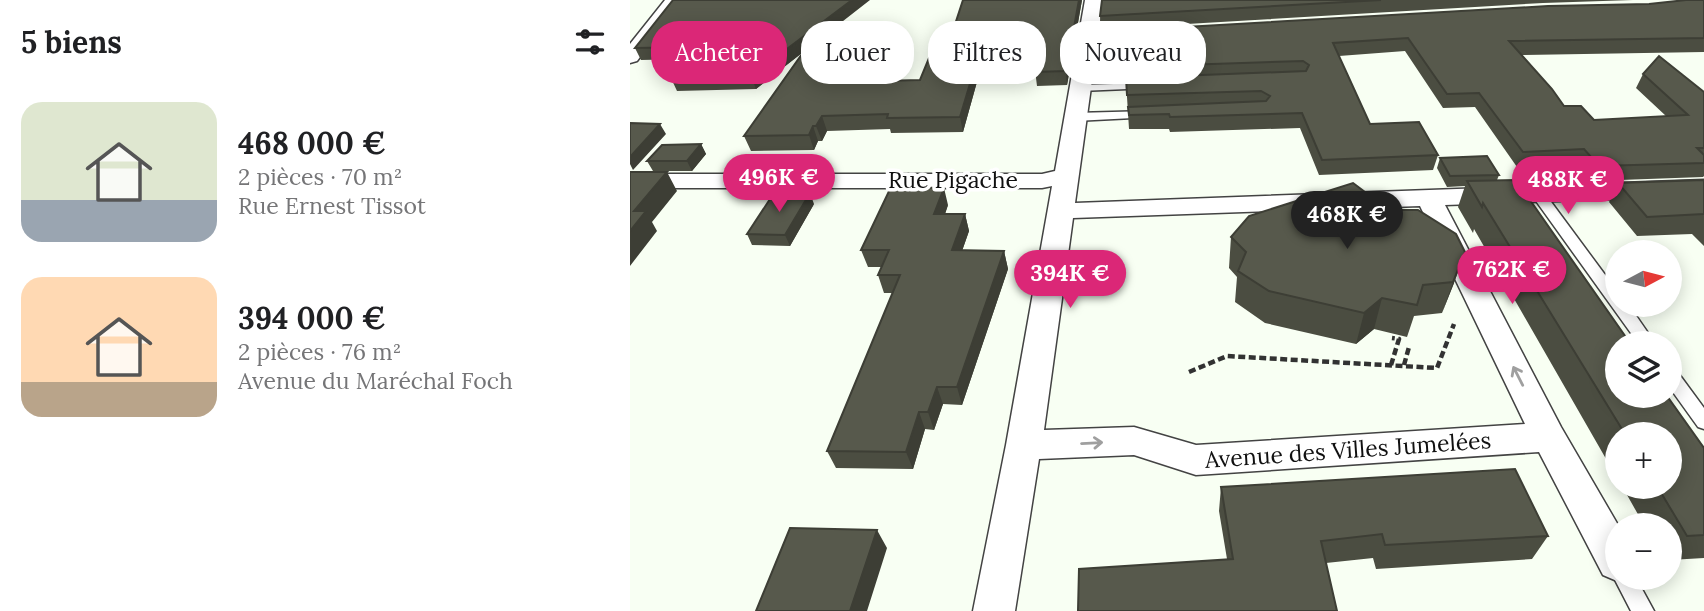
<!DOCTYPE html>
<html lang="fr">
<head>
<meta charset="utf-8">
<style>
	:root { --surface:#fff; --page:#f2f2f2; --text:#202124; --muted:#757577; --accent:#db2777 }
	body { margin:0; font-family:Lora,serif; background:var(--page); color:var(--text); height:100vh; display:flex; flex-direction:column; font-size:26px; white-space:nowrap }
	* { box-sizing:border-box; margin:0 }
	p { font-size:23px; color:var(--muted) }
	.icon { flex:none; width:38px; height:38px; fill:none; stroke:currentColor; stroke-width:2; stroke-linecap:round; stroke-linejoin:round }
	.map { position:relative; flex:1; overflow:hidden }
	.drawer { display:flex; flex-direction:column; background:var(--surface); width:630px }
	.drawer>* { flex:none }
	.top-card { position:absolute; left:21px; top:21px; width:665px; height:63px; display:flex; gap:14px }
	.needle { width:46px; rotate:83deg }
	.tools { position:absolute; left:975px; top:240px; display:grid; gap:14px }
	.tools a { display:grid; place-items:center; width:77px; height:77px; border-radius:50%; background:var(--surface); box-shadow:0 4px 18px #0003; font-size:35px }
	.price { position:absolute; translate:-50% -60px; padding:0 16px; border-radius:24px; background:var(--accent); color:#fff; font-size:23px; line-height:46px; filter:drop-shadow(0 2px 4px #0008) }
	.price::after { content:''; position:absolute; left:50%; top:42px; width:21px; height:16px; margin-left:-10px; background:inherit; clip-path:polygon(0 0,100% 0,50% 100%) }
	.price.active { background:#222; color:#fff }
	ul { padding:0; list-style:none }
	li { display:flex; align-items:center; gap:21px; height:175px; padding:0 21px }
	li span { display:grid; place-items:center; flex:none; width:196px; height:140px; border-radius:21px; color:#555 }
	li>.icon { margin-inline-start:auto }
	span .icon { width:84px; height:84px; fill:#fffc; stroke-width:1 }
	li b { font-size:30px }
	h2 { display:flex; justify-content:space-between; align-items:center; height:84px; padding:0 21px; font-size:30px }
	.chip { padding:0 24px; border-radius:28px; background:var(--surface); box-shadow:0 4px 18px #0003; font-size:24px; line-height:63px }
	.chip.active { background:var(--accent); color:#fff }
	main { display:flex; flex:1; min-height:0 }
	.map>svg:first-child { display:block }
</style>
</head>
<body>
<main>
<section class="drawer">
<h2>5 biens<svg class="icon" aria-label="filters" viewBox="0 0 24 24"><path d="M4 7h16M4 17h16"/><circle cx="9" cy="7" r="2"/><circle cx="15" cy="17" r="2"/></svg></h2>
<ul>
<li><span style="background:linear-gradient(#dfe7d0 70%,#9aa5b1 0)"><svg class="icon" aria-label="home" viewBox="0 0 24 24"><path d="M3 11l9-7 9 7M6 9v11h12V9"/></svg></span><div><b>468 000 €</b><p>2 pièces · 70 m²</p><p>Rue Ernest Tissot</p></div></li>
<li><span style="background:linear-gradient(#ffd9b3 75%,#b9a48a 0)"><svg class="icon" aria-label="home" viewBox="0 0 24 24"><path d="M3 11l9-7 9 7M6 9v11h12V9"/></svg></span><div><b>394 000 €</b><p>2 pièces · 76 m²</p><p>Avenue du Maréchal Foch</p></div></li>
</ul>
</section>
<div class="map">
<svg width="1074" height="611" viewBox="0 0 1074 611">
	<rect width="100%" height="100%" fill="#f8fff3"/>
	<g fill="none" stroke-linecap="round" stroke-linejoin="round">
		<defs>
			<path id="lane" d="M517,83L521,84V88L450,91L444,88L450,85Z
				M519,111L525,115L523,117L445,121L439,117L445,113Z
				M908,190L913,191L987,291V304H998L1025,343H1008L901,194Z
				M1040,368L1046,370L1074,408V429L1068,427L1040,388Z
				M987,572V578H1006L1024,611H1001L984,578Z"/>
			<path id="street" d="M35,0H53L7,61L0,63V44Z
				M455,0H473L445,203L1074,180V196L815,205L931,427L988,525L987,578H995L987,581L973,575L909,452L566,475L504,455L409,459L385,611H343L376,445L422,186L412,188H0V174H412L425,171ZM790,206L895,424L566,445L504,427L414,430L443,218Z"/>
		</defs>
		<use href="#lane" stroke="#434343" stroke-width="3"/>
		<use href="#street" stroke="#434343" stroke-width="3"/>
		<path stroke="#323232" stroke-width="4.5" stroke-dasharray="7 3.5" stroke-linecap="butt" d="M761,365L769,339L762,338
			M774,365L779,347
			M559,372L597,356L807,368L824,324"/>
		<use href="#lane" fill="#fff" fill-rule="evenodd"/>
		<use href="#street" fill="#fff" fill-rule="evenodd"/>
	</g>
	<path fill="#4b4d41" d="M452,0L437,85L407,86L405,70L350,71L333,132L261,133L260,129L197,131L192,141H188L184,150L121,151L114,136L173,52L126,89L47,91L41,78L56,59L11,60L5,48L180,47L234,59L223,81L290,80L314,58Z
		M472,0H1003L913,3L471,29L470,16Z
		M1074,0V52L891,55L934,106L964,120L1036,116L1006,88L1013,74L1074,92V176L1073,177L962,181L948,164L887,167L845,107L813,108L775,51L709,56L740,124L808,155L803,170L689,175L670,128L540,132L539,129H499L496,81L464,82L463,68L1019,4Z
		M71,144L76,154L62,171H23L17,161Z
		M810,158L869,175L867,180L1074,448V558L1040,560V525H1014L992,486H1040V434H987V478L844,229L843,233L828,207L835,186L817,187L807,168Z
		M1074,180V246L1062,234L1007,236L979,202L988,183Z
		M723,183L824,283L812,313L784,316L777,337L744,329L726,344L635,323L605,302L607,277L599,268L601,237Z
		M184,204L160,246L122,245L117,234Z
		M318,205L315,214H335L339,231L332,251H374L378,269L332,405L313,404L304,430L295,429L283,469L206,468L197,451L263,293H254L248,275L252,267H238L231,250Z
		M591,487L918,536L902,559L746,569L743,558L696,563L597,559L589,511Z"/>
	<path fill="#3d3e35" d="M222,0H240L126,89L121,76Z
		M449,0H452L437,85L436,71Z
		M230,46L234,59L215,96L211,82Z
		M348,57L350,71L333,132L330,117Z
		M192,116L197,131L192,141L186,126Z
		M30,124L36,134L3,170L0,164V157Z
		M183,126L188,141L184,150L179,135Z
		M71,144L76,154L62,171L57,161Z
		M37,172L47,191L22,222L27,231L0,266V230L4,211Z
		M314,188L318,205L309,231L304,214Z
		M180,193L184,204L160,246L155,235Z
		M335,214L339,231L326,268L322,250Z
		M374,251L378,269L332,405L327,387Z
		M835,252L824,283L812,313L823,282Z
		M752,298L744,329L726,344L734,313Z
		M307,387L313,404L304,430L298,412Z
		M289,412L295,429L283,469L276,452Z
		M247,530L257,548L237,611H220Z"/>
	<path fill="#57594c" stroke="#3d3e35" stroke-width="2" d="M43,0H222L121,76L41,78L66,47L5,48Z
		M333,0H449L436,71L405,72L408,56L348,57L330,117L257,118L258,114L192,116L186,126H183L179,135L114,136L177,47L230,46L211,82L290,80L299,58H314Z
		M472,0H751L470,16Z
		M1056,0H1074V38L879,41L922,89L934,106H951L964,120L1058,115L1013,74L1029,56L1074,92V148H1067L1074,155V163L969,166L954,149L893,152L849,93L817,94L778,38L703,43L740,124L789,122L808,155L692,160L672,113L540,117L539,114L499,115L498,107L636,101L640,96L631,91L497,95L496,78L676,71L679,65L673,61L463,68L468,32L918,6L1019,4Z
		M0,123L30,124L0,157Z
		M71,144L57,161H17L32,145Z
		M857,156L869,175L820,176L810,158Z
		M0,172H37L4,211H16L0,231Z
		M886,180L1000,343H987V396H1037L1074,448V535L1057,536L1027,486H1040V434H995L853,203L852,207L837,181Z
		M1074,180V214L1017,217L988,183Z
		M723,183L759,210H788L826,234L835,252L823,282L793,285L787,305L752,298L734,313L639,291L608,271L616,252L601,237L619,216Z
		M261,187L314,188L304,214H335L322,250L374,251L327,387H307L298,412H289L276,452L197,451L270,275H248L259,250H231Z
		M144,193H180L155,235L117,234Z
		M885,469L918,536L755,545L752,534L691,541L707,611H448L449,569L603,559L591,487Z
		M160,528L247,530L220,611H126Z"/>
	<defs><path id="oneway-shaft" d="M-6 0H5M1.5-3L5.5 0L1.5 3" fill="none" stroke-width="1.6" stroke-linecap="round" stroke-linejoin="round" transform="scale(1.75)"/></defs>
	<g stroke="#9f9f9f">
		<use href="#oneway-shaft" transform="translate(888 376) rotate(-117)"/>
		<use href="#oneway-shaft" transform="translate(462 443) rotate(-3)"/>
	</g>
	<g text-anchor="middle" stroke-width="7" stroke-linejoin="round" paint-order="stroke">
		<g font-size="23" fill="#101010" stroke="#fff">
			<text x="323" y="188">Rue Pigache</text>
			<text transform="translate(718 450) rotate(-4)" y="8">Avenue des Villes Jumelées</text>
		</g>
	</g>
</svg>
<div class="tools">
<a><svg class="needle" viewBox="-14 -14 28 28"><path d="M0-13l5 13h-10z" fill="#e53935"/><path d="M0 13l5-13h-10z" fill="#757577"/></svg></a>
<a><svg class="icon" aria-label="layers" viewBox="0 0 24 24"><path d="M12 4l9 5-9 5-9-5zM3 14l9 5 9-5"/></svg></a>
<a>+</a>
<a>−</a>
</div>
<b class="price" style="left:149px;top:214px">496K €</b>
<b class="price" style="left:938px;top:216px">488K €</b>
<b class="price active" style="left:717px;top:251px">468K €</b>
<b class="price" style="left:882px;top:306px">762K €</b>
<b class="price" style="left:440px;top:310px">394K €</b>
<div class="top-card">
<a class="chip active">Acheter</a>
<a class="chip">Louer</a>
<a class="chip">Filtres</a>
<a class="chip">Nouveau</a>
</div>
</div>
</main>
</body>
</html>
